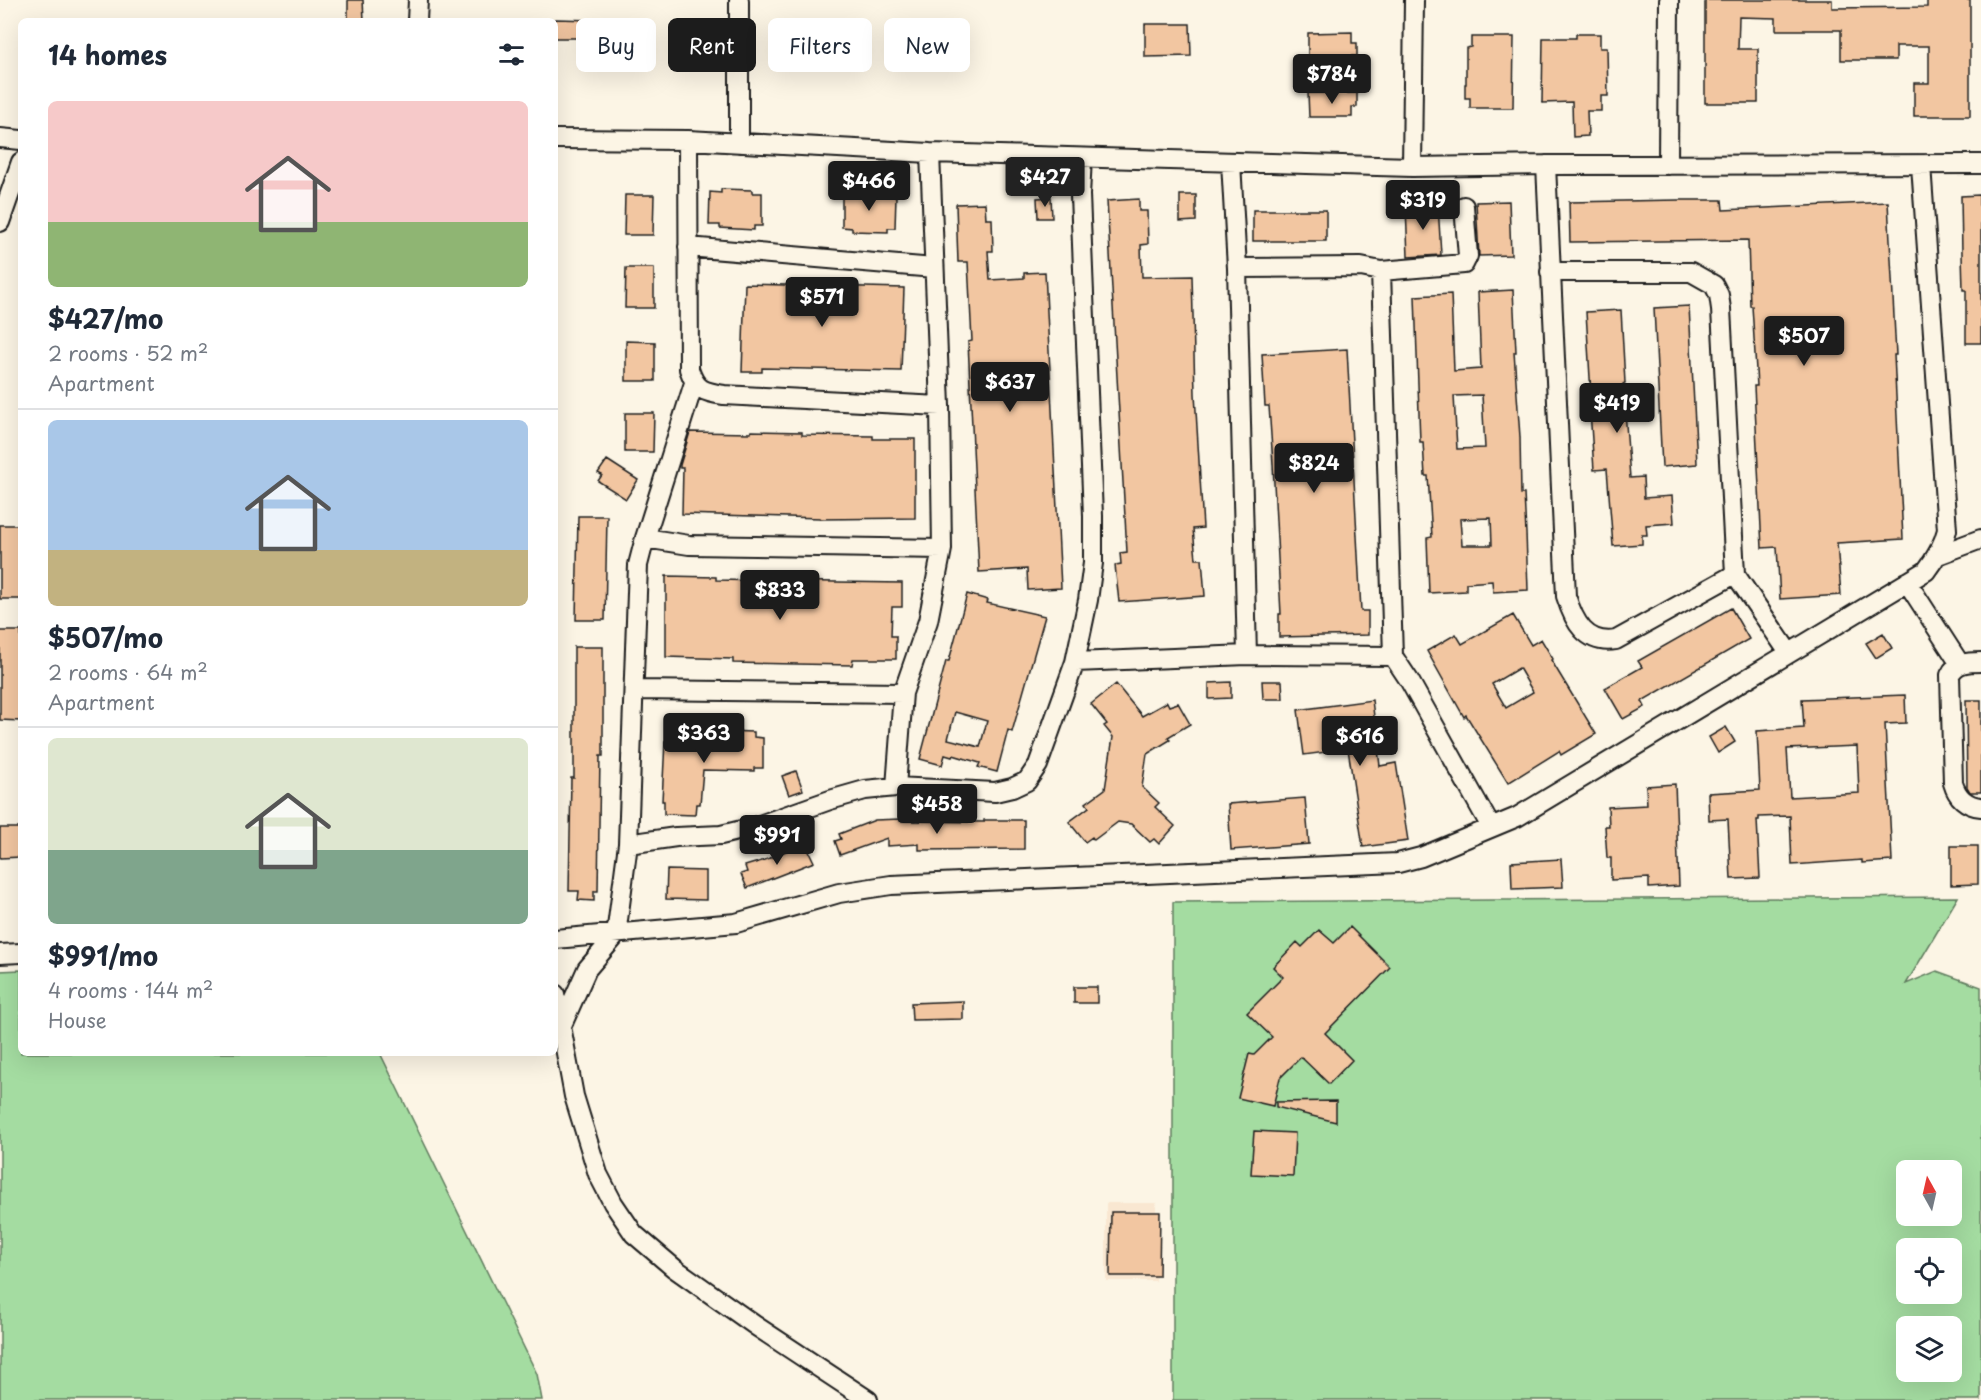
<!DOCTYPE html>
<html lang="en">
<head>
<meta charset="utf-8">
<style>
	:root { --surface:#fff; --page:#f6f6f7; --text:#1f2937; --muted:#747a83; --line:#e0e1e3; --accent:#1c1c1c }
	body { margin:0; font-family:"Playpen Sans",sans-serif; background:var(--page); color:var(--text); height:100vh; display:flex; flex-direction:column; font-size:22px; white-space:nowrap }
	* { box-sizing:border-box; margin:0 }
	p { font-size:20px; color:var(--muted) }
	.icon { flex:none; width:33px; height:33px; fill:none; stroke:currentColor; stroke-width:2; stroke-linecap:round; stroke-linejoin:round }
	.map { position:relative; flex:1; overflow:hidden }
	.drawer { position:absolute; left:18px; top:18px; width:540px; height:1038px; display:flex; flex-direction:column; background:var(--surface); border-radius:9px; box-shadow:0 6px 24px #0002 }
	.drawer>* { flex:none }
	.hud { position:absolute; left:576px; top:18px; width:570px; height:54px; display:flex; gap:12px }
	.needle { width:39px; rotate:352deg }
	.buttons { position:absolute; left:1896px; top:1160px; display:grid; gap:12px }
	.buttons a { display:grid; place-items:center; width:66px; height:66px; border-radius:9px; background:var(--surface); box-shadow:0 6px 24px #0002; font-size:30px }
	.price { position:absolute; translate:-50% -51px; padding:0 14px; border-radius:6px; background:var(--accent); color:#fff; font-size:20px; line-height:39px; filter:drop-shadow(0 2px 3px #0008) }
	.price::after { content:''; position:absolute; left:50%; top:36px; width:18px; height:14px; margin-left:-9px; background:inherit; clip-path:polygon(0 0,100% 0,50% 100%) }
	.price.active { background:#222; color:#fff }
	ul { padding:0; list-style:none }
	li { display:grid; align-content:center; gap:12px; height:318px; padding:0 30px }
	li+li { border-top:2px solid var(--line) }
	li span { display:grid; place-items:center; height:186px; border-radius:9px; color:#555 }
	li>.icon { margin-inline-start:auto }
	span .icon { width:108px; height:108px; fill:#fffc; stroke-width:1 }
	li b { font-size:26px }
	h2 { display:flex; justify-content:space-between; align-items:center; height:72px; padding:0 30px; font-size:26px }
	.pill { padding:0 21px; border-radius:9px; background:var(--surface); box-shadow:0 6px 24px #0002; font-size:21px; line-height:54px }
	.pill.active { background:var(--accent); color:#fff }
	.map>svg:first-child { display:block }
</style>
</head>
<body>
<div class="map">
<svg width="1981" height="1400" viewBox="0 0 1981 1400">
	<rect width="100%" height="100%" fill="#fcf5e5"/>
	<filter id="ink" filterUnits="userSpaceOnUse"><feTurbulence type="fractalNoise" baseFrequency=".0167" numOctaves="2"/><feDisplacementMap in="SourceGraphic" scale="12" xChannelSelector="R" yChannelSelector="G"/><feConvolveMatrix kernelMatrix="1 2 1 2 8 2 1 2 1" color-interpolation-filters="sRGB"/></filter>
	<g filter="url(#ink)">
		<path fill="#f9e7d1" d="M1106,1203H1156V1281H1106Z"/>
		<path fill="#a4dca1" stroke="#607c5e" stroke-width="1.5" fill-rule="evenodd" d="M1958,897L1906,984L1937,971L1981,987V1400H1173V902ZM1906,1170H1952V1215H1906ZM1906,1248H1952V1293H1906ZM1906,1326H1952V1371H1906Z
			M21,970V1053H380L537,1374L542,1400H0V971Z"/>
		<path fill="#f2c6a1" stroke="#1c1c1c" stroke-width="1.5" fill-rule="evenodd" d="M348,0H363L364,21H348Z
			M1705,0H1832V8L1927,7V0H1970V116H1914V83H1929V46H1896V60H1841V30H1776V18L1739,17L1738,49H1758V103H1705Z
			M555,19L593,20V38H555Z
			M1145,24H1190L1191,56L1145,57Z
			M1352,32V43H1357V56H1308V33Z
			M1576,34H1600V48H1607L1608,96H1601V111H1587L1588,136L1573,137L1572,102L1542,103L1543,38H1576Z
			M1471,37H1514L1513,108H1470V98H1465V84H1466V48L1471,47Z
			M1308,93H1357V107H1352V117H1309Z
			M721,189L752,190V193H762V226H754V230L720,228V225H709L710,192L721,193Z
			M856,193L886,194L885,196H896L895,228H888V232L852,231V228L842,227V196H856Z
			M625,195H654L653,235H624Z
			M1180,195H1196V221L1180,222Z
			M1979,195V205H1981V343H1966V290H1963L1962,254L1961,196Z
			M1051,197L1052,218H1038L1037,198Z
			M1139,199V211H1147L1148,244L1141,245L1142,277L1192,276L1195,394L1203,528L1193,529L1196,559H1202L1205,596L1119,602L1115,565L1121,564L1120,553L1127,552L1107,201Z
			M1679,200H1722L1723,210L1888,202L1896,355H1894L1903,539L1837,543L1841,595L1780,599L1777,547L1762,548L1754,386H1757L1752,306H1750L1748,240L1570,242L1569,202Z
			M1509,201L1511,255L1479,256L1476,202Z
			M985,203L986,219H992L993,251H988L990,280L1024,278V273L1045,272L1061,588L1028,590L1027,569L979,572L968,342L972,341L968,262H958L956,204Z
			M1438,205L1441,255L1408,257L1406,207Z
			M1253,210H1326V241H1253Z
			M626,268H654V308H625Z
			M745,284L904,288L901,371L762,368V372H742Z
			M1513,290L1516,352H1514L1520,437L1521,494H1524L1526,533L1528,590L1493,592L1492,581L1466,583V591L1429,593L1427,538L1432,537L1428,476H1425L1423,442H1420L1415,296L1451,294L1454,371L1481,369L1478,292ZM1482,395L1485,448L1457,449L1454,396ZM1491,518L1492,545H1462L1460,519Z
			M1689,306L1697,464L1662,467L1654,308Z
			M1621,310L1625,383L1623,384L1630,478L1643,477L1644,498L1672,496L1674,523L1646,525L1647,535H1642V544L1613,546L1607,469L1594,470L1589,395L1591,394L1586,312Z
			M626,341L655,342V381H626Z
			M1347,349L1361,611H1368V635L1279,637V614H1281L1273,464L1269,406H1265L1262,354Z
			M625,413H654L653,452H625Z
			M751,431L802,432V435L873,436V439H915V518L820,519V518L682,514L683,468H680V465L690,432L751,433Z
			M607,460L638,480L626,499L598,481L602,475L598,473Z
			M578,516H607L605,620H576Z
			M0,525H21V599H0Z
			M666,576L716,577V580L902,583V607H892L891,636H896V659H853L852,665L733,663V659L666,657Z
			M967,594L988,600L987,603L1045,616L1012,732L1008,730L997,772L978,767L980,763L953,755L952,757L945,755L942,765L920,759L946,661H949ZM955,712L987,721L980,747L948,739Z
			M1731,608L1749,639L1642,701L1645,707L1623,719L1605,688L1642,667L1638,661Z
			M1513,615L1531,645L1541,639L1553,659L1551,660L1596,734L1561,755L1559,751L1508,783L1466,715L1464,717L1427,651L1456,634L1462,644ZM1519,668L1533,692L1506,708L1492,684Z
			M0,631H21V721L0,720Z
			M1883,633L1892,648L1876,658L1866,643Z
			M574,647H603V756H600L598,891H594V901L578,900L579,891H569L571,778H574Z
			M1262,681H1282L1283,699H1263Z
			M1231,682V698L1209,699V683Z
			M1116,684L1142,716L1167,702L1169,706L1178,703L1190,724L1168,737L1170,740L1147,754L1142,787L1159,803L1155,807L1175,826L1159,844L1154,839L1150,842L1131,824L1118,822L1094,840L1092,837L1085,842L1069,822L1089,807L1086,803L1105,789L1113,737L1104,726L1107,724L1091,704Z
			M1905,695L1906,723L1885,724L1892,861L1862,863V860L1792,865L1790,816L1759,817V820H1757L1760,878L1731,879L1728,819L1709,820L1708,793L1760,790L1757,731L1804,728L1802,699ZM1857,746L1859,793L1790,797L1787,749Z
			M1372,700L1380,766L1396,763L1408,841L1363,847L1348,749L1304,755L1298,710Z
			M1966,700H1981V792H1970L1967,787Z
			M1726,727L1735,742L1718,753L1709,737Z
			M721,731L754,732V737L763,738V768H754V771L703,770L700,804H696L695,815L664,814V801H662L665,741L669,742V733L721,734Z
			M796,771L803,790L789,795L782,776Z
			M1675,784L1679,886L1649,888V878L1611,880V858H1607L1605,826H1609L1608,807L1647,805L1646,786Z
			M1305,798L1309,844L1231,850L1228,804Z
			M900,819V821L984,822V820H1024V849L919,850V844L887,846V838L840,855L835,841L841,839L839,834L875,820Z
			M0,828H21V857L0,858Z
			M805,843L814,862L747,888L741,874L747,872L745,866L765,860Z
			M1951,846H1978V884L1951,885Z
			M1561,859L1563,887L1512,889L1511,862Z
			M667,870L706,871V900L666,899Z
			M1350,927L1390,967L1325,1033L1352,1060L1329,1084L1301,1057L1280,1078L1273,1106L1238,1098L1249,1054L1254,1055L1272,1037L1247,1013L1283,977L1273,967L1297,942L1302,947L1319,930L1334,943Z
			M1074,987H1097V1003H1074Z
			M963,1001V1019L912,1020L911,1003Z
			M1336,1101V1122L1276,1107V1102Z
			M1254,1131L1295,1133L1293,1176L1251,1174Z
			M1111,1212H1160L1159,1276H1110Z"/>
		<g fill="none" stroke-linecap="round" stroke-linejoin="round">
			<defs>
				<path id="minor" d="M417,21L418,0
					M0,138L21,140
					M555,139L688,140L930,153L1412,167L1546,165L1981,164
					M688,140L689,369C696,390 703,392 724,395L940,406
					M739,143V0
					M1231,162L1237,268L1247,655
					M1546,165L1566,596C1574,622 1586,645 1616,640L1735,574
					M1668,165L1669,0
					M1412,167L1414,0
					M0,222L21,162
					M688,247L934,268
					M1237,268L1361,267L1381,271L1393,656L1409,680L1491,827
					M1381,271L1464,264L1468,256L1464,206
					M1550,272H1691L1714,285L1719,295L1721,309L1735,574L1789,653
					M645,538L689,545L942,549
					M1938,555L1981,539
					M1907,582L1960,664
					M1075,662L1247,655L1393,656
					M1981,662C1968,662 1956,662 1950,675L1953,783C1957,797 1966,806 1981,807
					M635,690L903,693
					M896,787L903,693L928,621L942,549L940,406L930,153
					M628,844L676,837L721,835L754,827L830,800L865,790L896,787L995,792L1012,788L1027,781L1038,765L1075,662L1088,600L1093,563V516L1080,195L1082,158
					M555,939L736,923L839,893L891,885L1398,863L1421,857L1517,817L1926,571C1936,558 1943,546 1947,530L1921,165
					M0,954L21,953
					M555,994L574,1096L598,1174L613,1203L634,1234L674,1268L756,1326L868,1400
					M562,1025L587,969L616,935L628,844L638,565L645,538L694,383"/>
			</defs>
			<use href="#minor" stroke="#1c1c1c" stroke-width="22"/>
			<use href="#minor" stroke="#fcf5e5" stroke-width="18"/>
		</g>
	</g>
</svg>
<div class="buttons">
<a><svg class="needle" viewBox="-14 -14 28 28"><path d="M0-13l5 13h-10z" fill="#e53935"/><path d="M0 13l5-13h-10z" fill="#747a83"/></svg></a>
<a><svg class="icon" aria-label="locate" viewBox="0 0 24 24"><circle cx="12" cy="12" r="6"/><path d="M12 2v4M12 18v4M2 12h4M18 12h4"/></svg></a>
<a><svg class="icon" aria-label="layers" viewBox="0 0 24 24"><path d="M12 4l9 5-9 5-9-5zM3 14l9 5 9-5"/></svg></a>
</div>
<b class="price" style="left:1332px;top:105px">$784</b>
<b class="price active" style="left:1045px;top:208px">$427</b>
<b class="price" style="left:869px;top:212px">$466</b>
<b class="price" style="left:1423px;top:231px">$319</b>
<b class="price" style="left:822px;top:328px">$571</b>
<b class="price" style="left:1804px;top:367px">$507</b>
<b class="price" style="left:1010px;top:413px">$637</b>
<b class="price" style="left:1617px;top:434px">$419</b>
<b class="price" style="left:1314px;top:494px">$824</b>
<b class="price" style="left:780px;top:621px">$833</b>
<b class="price" style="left:704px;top:764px">$363</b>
<b class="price" style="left:1360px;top:767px">$616</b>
<b class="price" style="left:937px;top:835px">$458</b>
<b class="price" style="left:777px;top:866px">$991</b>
<div class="hud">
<a class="pill">Buy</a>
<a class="pill active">Rent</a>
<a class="pill">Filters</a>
<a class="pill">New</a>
</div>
<section class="drawer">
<h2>14 homes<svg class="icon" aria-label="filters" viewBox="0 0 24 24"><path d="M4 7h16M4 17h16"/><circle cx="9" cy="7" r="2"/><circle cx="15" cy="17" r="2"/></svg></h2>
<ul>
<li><span style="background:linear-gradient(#f6c9c9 65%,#8fb573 0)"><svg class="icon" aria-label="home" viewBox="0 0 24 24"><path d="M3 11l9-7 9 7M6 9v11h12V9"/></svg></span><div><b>$427/mo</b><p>2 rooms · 52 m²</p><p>Apartment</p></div></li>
<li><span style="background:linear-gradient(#a9c7e8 70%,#c2b280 0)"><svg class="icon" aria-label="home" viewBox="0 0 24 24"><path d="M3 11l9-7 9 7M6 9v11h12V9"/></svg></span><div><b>$507/mo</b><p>2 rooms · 64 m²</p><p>Apartment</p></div></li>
<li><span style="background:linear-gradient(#dfe7d0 60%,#7fa58c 0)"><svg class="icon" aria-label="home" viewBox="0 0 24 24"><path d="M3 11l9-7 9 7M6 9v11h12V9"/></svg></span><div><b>$991/mo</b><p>4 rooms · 144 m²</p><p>House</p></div></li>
</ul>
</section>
</div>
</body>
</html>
